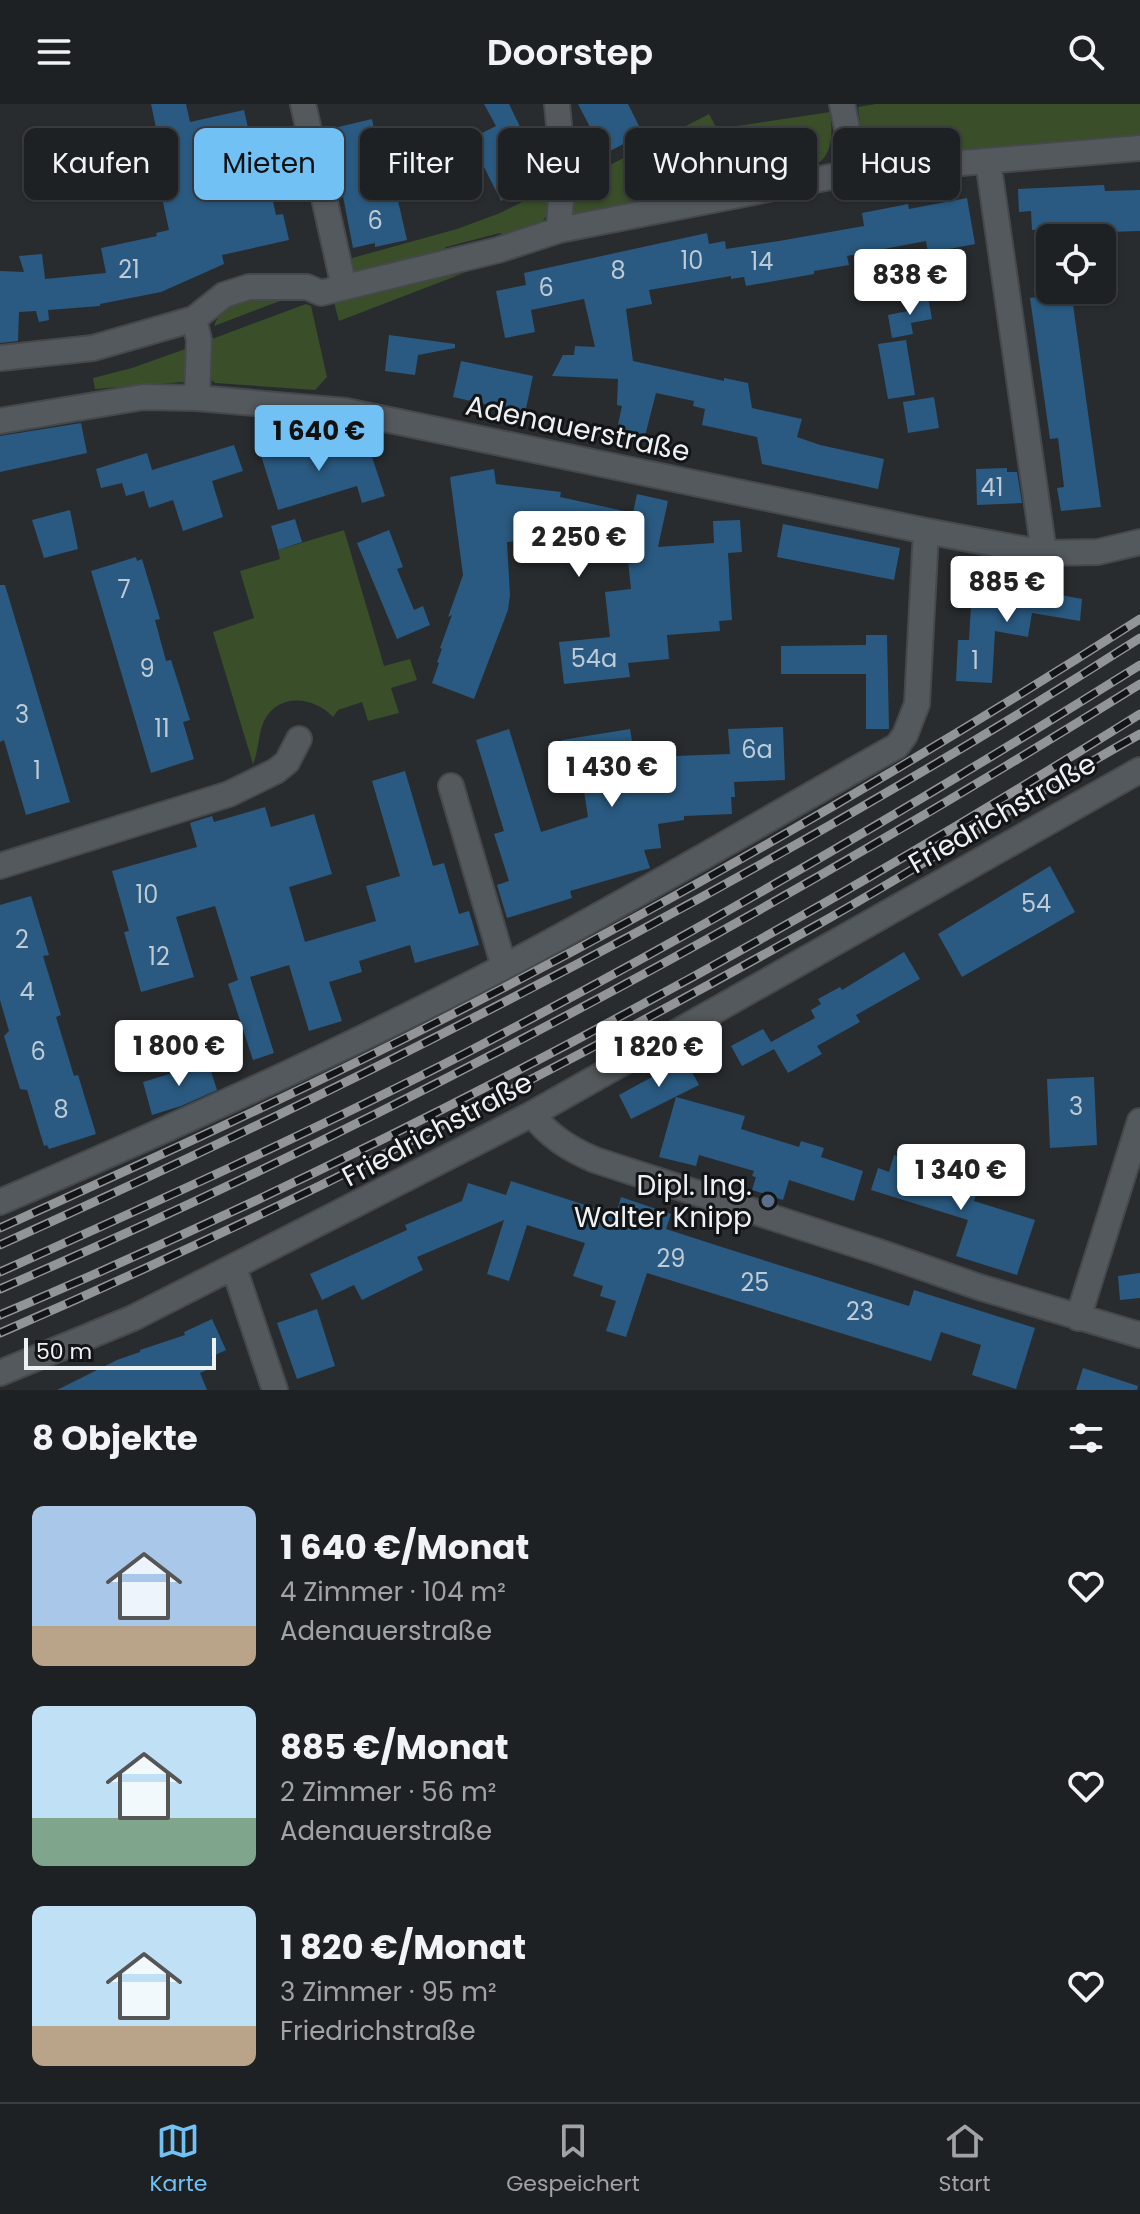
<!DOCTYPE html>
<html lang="de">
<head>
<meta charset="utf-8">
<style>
	:root { --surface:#1e2123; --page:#26292b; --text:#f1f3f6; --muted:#a1a3a6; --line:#3c3e41; --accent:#71c1f5 }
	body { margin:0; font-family:Poppins,sans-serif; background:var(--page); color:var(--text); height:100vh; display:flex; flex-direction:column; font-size:30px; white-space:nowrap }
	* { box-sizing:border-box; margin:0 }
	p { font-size:26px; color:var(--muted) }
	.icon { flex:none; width:44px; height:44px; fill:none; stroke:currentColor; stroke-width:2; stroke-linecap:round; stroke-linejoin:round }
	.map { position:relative; height:1286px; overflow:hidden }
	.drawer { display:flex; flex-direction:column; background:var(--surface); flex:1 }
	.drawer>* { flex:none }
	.banner { position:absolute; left:24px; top:24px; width:1092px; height:72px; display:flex; gap:16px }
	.fabs { position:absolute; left:1036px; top:120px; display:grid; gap:16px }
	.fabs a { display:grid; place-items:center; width:80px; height:80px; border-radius:12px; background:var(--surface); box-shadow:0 2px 6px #0004,0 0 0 2px var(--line); font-size:40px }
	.scale { position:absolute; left:24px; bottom:20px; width:192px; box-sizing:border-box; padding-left:8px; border:4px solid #eef1f3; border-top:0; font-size:22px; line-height:28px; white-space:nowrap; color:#eef1f3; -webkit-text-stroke:6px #121416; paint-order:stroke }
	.price { position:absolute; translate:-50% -68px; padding:0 18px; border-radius:8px; background:#fff; color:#222; font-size:26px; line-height:52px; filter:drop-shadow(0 2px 4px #0008) }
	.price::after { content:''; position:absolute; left:50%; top:48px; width:24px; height:18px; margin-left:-12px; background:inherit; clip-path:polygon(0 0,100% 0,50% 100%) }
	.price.on { background:var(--accent); color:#111 }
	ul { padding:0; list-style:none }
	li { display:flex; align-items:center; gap:24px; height:200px; padding:0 32px }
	li span { display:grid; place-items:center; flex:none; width:224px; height:160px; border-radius:12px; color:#555 }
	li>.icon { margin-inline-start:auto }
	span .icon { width:96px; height:96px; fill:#fffc; stroke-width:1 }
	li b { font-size:34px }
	h2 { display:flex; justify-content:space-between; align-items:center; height:96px; padding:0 32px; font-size:34px }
	.pill { padding:0 28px; border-radius:12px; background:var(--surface); box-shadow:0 2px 6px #0004,0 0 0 2px var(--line); font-size:28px; line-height:72px }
	.pill.on { background:var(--accent); color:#111 }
	header { display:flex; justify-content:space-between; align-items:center; height:104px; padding:0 32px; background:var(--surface); font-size:36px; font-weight:600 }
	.menu { display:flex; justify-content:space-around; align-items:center; height:112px; border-top:2px solid var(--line); background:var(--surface); font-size:22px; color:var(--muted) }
	.menu a { display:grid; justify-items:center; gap:4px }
	.menu .on { color:var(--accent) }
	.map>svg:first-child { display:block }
</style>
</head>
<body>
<header><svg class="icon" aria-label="menu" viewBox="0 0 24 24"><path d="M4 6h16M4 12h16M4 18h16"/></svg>Doorstep<svg class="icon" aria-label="search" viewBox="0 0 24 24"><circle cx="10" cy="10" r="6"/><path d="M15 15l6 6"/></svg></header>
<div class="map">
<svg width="1140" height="1286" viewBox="0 0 1140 1286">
	<rect width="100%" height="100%" fill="#282c2f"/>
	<path fill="#394e29" d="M876,0H1140V35L903,55L884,51L869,42L861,26L858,3Z
		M830,8C838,66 812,66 763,73L755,83L728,86L718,81L637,95L632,102L579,112L573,110L567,102L571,81L709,10L717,25Z
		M551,84C550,122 541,121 508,133L500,129L446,143L438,153L409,160L399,156L355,169L345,156L457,125L500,109Z
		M426,169L442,173L464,169L339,217L333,195Z
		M301,189L214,222C224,191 274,192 301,189Z
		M306,200L311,202L327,273L315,286L215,279L208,272L212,235Z
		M188,244L186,276L183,278L95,285L93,274L132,264Z
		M344,426L384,562L410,555L417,576L391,584L399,609L368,617L362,598L338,606L333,613C314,593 279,588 264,617C258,630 259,646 253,660L213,528L254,514L240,467L280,455L278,446Z"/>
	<path fill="#2a5a81" d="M151,0H186L190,18L244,6L256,60L264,58L276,111L283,110L289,136L222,151L224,160L161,188L100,200V202L48,206L49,216L39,218L36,207L19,208L18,237L0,239V167L24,168L19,152L42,150L45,175L106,169L101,144L157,132L156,129L169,126L157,71L79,89L74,66L161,47Z
		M484,0H509L545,74L501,97L476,47L482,44L476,32L496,22Z
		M578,0H628L643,30L604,50Z
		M372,15L382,64L389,62L393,75L407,136L375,143V139L353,144L330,25Z
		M1104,81L1105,87L1140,86V127L1107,128L1106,123L1032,126L1031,107L1019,108L1018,85Z
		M967,94L975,140L928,149L926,137L847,152L849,161L814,167V170L746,182L744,173L731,175V172L649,186L652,200L626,205L633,257L724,277V274L748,279L752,304L802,315L797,333L820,341L884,355L878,385L762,360L757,333L702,321L705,305L693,302L694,297L656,289L644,336L616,330L622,302L617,301L618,275L552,272L563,251H574L575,242L595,243L584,195L531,206L535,228L505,234L496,187L526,181L524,169L707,129L709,140L725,137L726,145L779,137L864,122L862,109L908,100L909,105Z
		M1036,186H1071L1101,403L1061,407L1057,384L1064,383L1058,334L1050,335L1030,194L1037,193Z
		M928,192L932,215L911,219L913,230L892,234L888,211L908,207L906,196Z
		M389,231L455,240V244L418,251L415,271L385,267Z
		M906,236L915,291L888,295L878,240Z
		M461,257L533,272L525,309L453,293Z
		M934,293L939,324L908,329L903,298Z
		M81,319L87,349L0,368V332Z
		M290,335L293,348L304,344L307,353L360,338L363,346L369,344L385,392L362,399L357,382L278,406L259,345Z
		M234,341L243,367L212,377L223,413L183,427L173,396L149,404L144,387L126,392L122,379L101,384L96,365L147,349L152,366Z
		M1007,364V368H1017L1022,399L977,401L976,365Z
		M494,365L496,380L561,388L560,393L633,409L637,390L668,397L658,443L714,439L713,417L740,416L742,448L728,449L732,516L719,517L720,527L667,531L669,555L628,559L630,573L564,580L559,538L610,533L605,488L631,485L626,437L584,431L582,454L547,452L544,434L507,438L510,491L508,506L474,595L432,579L439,559L437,558L442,545L440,544L452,511L448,513L463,471L450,373Z
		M70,406L78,445L44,454L32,416Z
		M295,415L302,438L278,446L271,422Z
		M783,420L900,444L894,476L777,453Z
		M389,426L403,463L397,465L414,506L423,502L430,521L397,535L357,439Z
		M136,453L137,457L142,455L160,515L155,516L166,557L171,556L190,616L183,618L194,655L151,669L91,467Z
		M1000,472L1030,477V481L1051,484L1050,489L1082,495L1080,517L1032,509L1028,533L995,527L992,579L956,577L958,536H969L971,501L995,502Z
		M0,481H5L70,698L26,711L4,636L0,638Z
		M866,531H887L889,625H866V570H781V542L866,541Z
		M783,623L785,676L734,678L735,693H731L732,710L684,712V716L658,720L661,744L644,746L650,764L570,787L572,794L507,814L497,781L509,777L494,730L504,727L476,636L509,625L541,728L588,713L579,654L564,657L562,636L630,625L637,667L676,663L675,652L730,650L728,625Z
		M405,667L433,762L444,759L459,810L469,807L479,841L415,859L410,841L359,857L362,868L329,878L342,917L309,927L289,861L250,873L274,949L253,956L228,880L238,876L215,802L176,813L194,873L141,888L124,828L129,827L112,767L197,743L190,719L212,712L214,718L265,703L271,723L314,710L332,770L289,783L305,838L376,817L366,782L400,772L372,677Z
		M1050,762L1075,808L962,873L938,830Z
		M31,792L49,851L43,852L61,911L56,913L74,972L78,971L96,1030L49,1045L47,1041L44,1042L27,986L20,985L4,932L9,927L0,896V801Z
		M904,848L920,875L856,911L860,918L817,942L822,950L788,969L774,945L742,962L731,942L763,925L771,938L815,914L811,906L821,900L818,895L840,883L842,886Z
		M685,955L699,981L631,1015L619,991Z
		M208,958L217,986L181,1002L152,1011L143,978Z
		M1094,973L1097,1041L1050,1044L1047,975Z
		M676,993L745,1012L741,1025L799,1043L801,1037L824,1044L821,1053L863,1067L854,1097L789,1076L783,1096L752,1086L756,1073L752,1072L754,1067L699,1051L696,1062L659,1053Z
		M894,1051L980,1078L974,1097L1035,1116L1017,1171L956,1152L968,1116L871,1086L878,1064L889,1068Z
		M511,1077L616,1111L621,1093L671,1110L666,1125L728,1145L909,1202L914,1186L1035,1224L1016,1285L972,1271L981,1241L941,1228L931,1257L647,1169L626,1233L606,1227L616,1197L600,1192L603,1182L573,1172L585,1139L527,1121L509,1177L487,1170L504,1116L417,1153L423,1166L362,1196L354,1181L322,1196L310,1170L407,1126L405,1121L462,1097L468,1079L506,1091Z
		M1140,1169V1194L1120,1196L1118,1172Z
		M317,1205L335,1262L297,1275L277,1219Z
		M212,1215L226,1246L211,1253L215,1262L200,1269L207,1286H57L117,1256L140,1248V1246L185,1231L184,1228Z
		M1083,1264L1138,1282L1137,1286H1076Z"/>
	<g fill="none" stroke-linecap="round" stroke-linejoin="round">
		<defs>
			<path id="minor" d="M303,0L344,183
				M557,0L563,63L559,126
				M842,0L856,68
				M988,57L1044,449
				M194,215L199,236L197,294
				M0,254L93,244L194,215L224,191L249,183H307L321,189L498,146L559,126L856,68L1140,44
				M0,317L143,293L197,294L346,307L926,427L1044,449L1098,448L1140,438
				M451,682L504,863
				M0,762L229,690L276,667L287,658L299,635
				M532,1010C549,1032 569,1045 595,1056L879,1148L979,1183L1140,1231
				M0,1098C169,1025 337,950 500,865C634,795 765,716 897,642L905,631L917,600L926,427
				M234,1164L275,1286
				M1078,1214L1140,1017
				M0,1269L133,1214L532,1010L1140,666"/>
		</defs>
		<use href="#minor" stroke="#46494c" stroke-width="28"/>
		<use href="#minor" stroke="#54595d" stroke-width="24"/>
		<defs>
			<path id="rail" d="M0,1124C150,1056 300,988 447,913C684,792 916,658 1140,515
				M0,1141C393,964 777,766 1140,534
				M0,1168C156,1098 312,1028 464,950C695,830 919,699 1140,561
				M0,1185C396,1014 774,808 1140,580
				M0,1211C393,1045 778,836 1140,610
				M0,1229C280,1108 551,970 817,821C926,760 1031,691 1140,630"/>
		</defs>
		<use href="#rail" stroke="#919597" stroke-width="9"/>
		<use href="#rail" stroke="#121416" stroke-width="6" stroke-dasharray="18" stroke-linecap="butt"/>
	</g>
	<circle fill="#5c6f8a" stroke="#121416" stroke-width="3" cx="768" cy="1097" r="8"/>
	<g text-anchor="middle" stroke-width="6" stroke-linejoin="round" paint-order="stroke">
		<g font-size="24" fill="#bdcbd6">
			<text x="375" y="125">6</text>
			<text x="692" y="165">10</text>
			<text x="762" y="166">14</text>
			<text x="129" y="174">21</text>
			<text x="618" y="175">8</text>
			<text x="546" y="192">6</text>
			<text x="992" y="392">41</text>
			<text x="124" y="494">7</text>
			<text x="594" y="563">54a</text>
			<text x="975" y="565">1</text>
			<text x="147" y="573">9</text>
			<text x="22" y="619">3</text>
			<text x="162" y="633">11</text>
			<text x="757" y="654">6a</text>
			<text x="37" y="675">1</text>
			<text x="147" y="799">10</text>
			<text x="1036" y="808">54</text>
			<text x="22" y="844">2</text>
			<text x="159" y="861">12</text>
			<text x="27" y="896">4</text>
			<text x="38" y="956">6</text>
			<text x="1076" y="1011">3</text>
			<text x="61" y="1014">8</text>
			<text x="671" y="1163">29</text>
			<text x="755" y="1187">25</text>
			<text x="860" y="1216">23</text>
		</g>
		<g font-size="28" fill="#eef1f3" stroke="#121416">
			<text transform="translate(578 324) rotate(12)" y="10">Adenauerstraße</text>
			<text transform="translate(1002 709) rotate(-30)" y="10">Friedrichstraße</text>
			<text transform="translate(437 1025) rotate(-28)" y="10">Friedrichstraße</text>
		</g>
		<g font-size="28" fill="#eef1f3" stroke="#121416" text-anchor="end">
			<text x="752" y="1091">Dipl. Ing.<tspan x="752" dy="32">Walter Knipp</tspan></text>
		</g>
	</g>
</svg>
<div class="fabs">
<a><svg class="icon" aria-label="locate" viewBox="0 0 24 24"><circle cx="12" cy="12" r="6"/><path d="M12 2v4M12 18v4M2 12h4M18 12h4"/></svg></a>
</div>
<div class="scale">50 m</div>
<b class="price" style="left:910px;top:213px">838 €</b>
<b class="price on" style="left:319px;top:369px">1 640 €</b>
<b class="price" style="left:579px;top:475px">2 250 €</b>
<b class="price" style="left:1007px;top:520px">885 €</b>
<b class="price" style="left:612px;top:705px">1 430 €</b>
<b class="price" style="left:179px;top:984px">1 800 €</b>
<b class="price" style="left:659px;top:985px">1 820 €</b>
<b class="price" style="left:961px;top:1108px">1 340 €</b>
<div class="banner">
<a class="pill">Kaufen</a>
<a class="pill on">Mieten</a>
<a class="pill">Filter</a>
<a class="pill">Neu</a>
<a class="pill">Wohnung</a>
<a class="pill">Haus</a>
</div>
</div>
<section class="drawer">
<h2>8 Objekte<svg class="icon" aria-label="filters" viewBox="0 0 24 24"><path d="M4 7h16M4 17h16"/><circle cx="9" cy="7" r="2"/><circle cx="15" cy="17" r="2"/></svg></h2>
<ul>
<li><span style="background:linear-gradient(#a9c7e8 75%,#b9a48a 0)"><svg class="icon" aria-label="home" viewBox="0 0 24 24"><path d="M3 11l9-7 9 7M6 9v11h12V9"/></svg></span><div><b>1 640 €/Monat</b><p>4 Zimmer · 104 m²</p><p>Adenauerstraße</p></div><svg class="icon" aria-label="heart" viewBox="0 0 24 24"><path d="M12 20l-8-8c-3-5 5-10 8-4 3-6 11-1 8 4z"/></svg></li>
<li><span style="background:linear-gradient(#bfe0f5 70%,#7fa58c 0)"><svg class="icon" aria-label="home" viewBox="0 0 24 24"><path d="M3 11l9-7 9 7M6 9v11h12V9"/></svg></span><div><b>885 €/Monat</b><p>2 Zimmer · 56 m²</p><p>Adenauerstraße</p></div><svg class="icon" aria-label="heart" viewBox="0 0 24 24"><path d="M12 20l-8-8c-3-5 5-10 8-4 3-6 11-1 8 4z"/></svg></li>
<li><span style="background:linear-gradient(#bfe0f5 75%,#b9a48a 0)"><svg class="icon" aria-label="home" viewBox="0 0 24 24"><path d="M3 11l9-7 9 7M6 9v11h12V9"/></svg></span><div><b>1 820 €/Monat</b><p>3 Zimmer · 95 m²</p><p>Friedrichstraße</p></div><svg class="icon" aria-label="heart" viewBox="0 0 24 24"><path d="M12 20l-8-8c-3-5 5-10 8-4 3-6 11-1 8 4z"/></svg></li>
</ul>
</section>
<nav class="menu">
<a class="on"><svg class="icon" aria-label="map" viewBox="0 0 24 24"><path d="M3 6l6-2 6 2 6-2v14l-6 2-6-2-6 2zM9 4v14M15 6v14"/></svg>Karte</a>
<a><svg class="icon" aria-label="saved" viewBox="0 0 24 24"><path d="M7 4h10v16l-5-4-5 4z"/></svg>Gespeichert</a>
<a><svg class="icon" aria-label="home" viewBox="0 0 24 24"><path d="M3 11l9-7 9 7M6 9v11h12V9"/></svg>Start</a>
</nav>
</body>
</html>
